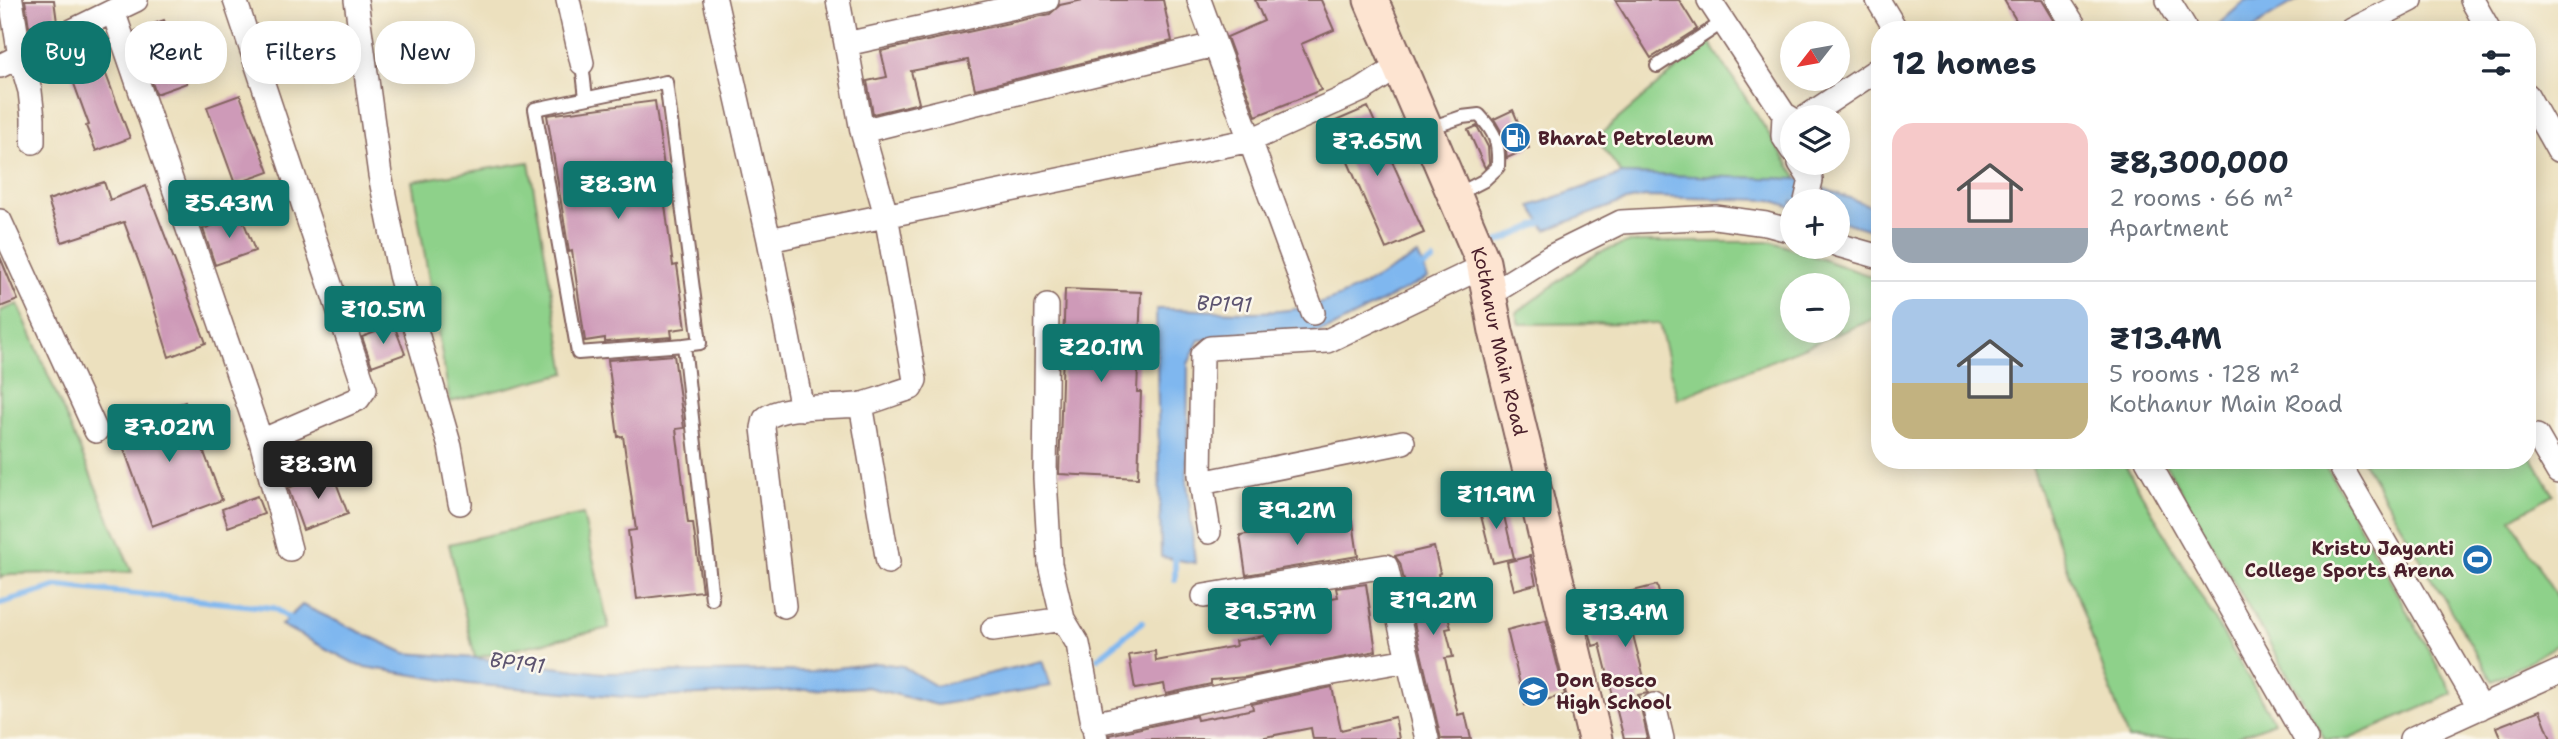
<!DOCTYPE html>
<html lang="en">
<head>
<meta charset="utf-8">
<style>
	:root { --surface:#fff; --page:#f6f6f7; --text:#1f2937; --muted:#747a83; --line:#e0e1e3; --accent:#0f766e }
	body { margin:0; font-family:"Shantell Sans",sans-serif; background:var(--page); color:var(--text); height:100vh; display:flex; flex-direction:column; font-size:26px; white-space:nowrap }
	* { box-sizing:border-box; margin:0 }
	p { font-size:23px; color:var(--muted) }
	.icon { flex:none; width:38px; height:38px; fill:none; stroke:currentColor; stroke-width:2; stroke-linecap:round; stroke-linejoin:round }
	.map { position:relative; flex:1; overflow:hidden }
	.side { position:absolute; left:1871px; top:21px; width:665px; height:448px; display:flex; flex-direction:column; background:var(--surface); border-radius:28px; box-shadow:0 4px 18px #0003 }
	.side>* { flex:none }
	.guide { position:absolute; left:21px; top:21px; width:665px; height:63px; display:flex; gap:14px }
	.needle { width:46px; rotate:239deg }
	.fabs { position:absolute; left:1780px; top:21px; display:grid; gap:14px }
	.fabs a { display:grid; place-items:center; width:70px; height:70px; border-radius:50%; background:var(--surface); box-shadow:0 4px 18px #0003; font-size:35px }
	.price { position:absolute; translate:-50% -60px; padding:0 16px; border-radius:7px; background:var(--accent); color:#fff; font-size:23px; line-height:46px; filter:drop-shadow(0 2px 4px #0008) }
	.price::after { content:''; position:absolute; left:50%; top:42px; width:21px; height:16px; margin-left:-10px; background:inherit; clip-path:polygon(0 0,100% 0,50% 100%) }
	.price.selected { background:#222; color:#fff }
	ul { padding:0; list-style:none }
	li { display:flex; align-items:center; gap:21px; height:175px; padding:0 21px }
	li+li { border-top:2px solid var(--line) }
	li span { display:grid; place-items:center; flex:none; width:196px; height:140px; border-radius:21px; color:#555 }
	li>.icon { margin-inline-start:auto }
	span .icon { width:84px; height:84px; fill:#fffc; stroke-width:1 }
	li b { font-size:30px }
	h2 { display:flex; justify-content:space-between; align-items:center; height:84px; padding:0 21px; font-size:30px }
	.chip { padding:0 24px; border-radius:28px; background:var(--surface); box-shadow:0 4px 18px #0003; font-size:24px; line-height:63px }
	.chip.selected { background:var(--accent); color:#fff }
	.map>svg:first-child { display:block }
</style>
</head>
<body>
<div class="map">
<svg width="2558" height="739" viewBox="0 0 2558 739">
	<rect width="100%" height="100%" fill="#fbf7ec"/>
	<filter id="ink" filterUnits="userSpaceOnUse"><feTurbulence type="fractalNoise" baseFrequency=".0143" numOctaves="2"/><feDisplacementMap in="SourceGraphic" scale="14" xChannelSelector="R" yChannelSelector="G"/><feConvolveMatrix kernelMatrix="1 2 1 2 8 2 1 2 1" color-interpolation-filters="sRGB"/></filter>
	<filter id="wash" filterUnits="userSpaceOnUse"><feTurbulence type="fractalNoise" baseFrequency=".00686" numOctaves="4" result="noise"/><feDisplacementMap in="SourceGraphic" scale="28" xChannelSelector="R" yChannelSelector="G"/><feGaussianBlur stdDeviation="1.57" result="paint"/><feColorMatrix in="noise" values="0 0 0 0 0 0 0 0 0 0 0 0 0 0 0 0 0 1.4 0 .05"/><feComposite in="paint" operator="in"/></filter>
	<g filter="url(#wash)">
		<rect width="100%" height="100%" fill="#ece0be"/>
		<path fill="#8ed18a" stroke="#6c785a" stroke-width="2" fill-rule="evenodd" d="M1709,41L1798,179L1622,174L1596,138Z
			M529,162L566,373L450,402L412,181Z
			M1630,242H1773L1879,279V317L1677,399L1659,323L1519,324L1516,313L1597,253ZM1838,285V331H1792V285Z
			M18,304L132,572L10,574L0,578V311Z
			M2527,449L2553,494L2511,519L2558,600V644L2493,682L2362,460H2527Z
			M2029,460H2122L2274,722L2232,739H2128Z
			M2163,460H2323L2453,694L2349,739H2325Z
			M583,514L609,628L475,658L449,544Z"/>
		<path fill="#7fb7ef" stroke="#646b8d" stroke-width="2" d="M2246,0H2297L2267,18L2253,30H2212Z
			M1622,174L1798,179L1879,209V233L1838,220V201H1792V207L1771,200L1645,197L1622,202L1546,230L1531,206Z
			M1418,255L1428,278L1329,329L1315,333L1199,340L1188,364L1187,480L1195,563L1161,557L1156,309C1204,308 1253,317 1301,308C1343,301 1381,275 1418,255Z
			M302,605L405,653L475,658L604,673L812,671L877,663L902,666L936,686L1042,661L1051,686L937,705L867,687L638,698L469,684L359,666L281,625Z"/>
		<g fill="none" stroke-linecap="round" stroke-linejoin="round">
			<path stroke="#7fb7ef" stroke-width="6" d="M1499,242L1548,220
				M1418,270L1433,261
				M1175,553V579
				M0,603L59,586L274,608L295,622
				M1098,658L1142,622"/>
		</g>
		<g id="blocks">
			<path fill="#ce9ab8" d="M25,0H54L57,22L29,27Z
				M1083,0H1163L1172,41L975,89L968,60L911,71L919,103L873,114L867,81L887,77L881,51L1050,14L1060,5Z
				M1255,0H1321L1334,30L1301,44L1321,90L1256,116L1227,37L1264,21Z
				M1615,0H1679L1697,29L1651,58Z
				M2004,0H2042L2060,30H2022Z
				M164,20L187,83L156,94L135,31Z
				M96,48L130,138L96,151L86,126L89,125L65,59Z
				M240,95L269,172L235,184L207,107Z
				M655,101L664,167H660L673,266L677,265L686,328L671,330L672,337L605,342V338L585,341L572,251L569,252L547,115Z
				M1368,107L1424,233L1386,249L1331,123Z
				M1513,110L1529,148L1507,158L1504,136L1494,119Z
				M1477,126L1488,147L1489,163L1485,168L1468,130Z
				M104,182L110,200L146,186L206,343L169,357L144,276L124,222L62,242L48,200Z
				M241,215L255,251L215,265L203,229Z
				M0,257L18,300L0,307Z
				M1065,289L1141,292L1137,392H1141L1138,478L1059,474Z
				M394,325L405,354L372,366L362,337Z
				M674,355L684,428L676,429L688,523H693L702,591L637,599L628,531L636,530L623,436L618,437L608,360Z
				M185,402L222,500L152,526L116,427Z
				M332,472L348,514L303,530L288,488Z
				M257,496L264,514L228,527L222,509Z
				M1500,499L1514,558L1493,563L1478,504Z
				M1353,522L1358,556L1246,575L1240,535L1319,523L1320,527Z
				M1434,547L1440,573L1438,574L1451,628L1446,629L1453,657L1445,658L1458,715L1465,713L1471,739H1441L1400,563L1395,556Z
				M1530,556L1536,584L1514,590L1507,562Z
				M1366,584L1376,651L1246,677L1211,680V684L1166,694L1164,684L1135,689L1129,655L1155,651L1156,661L1236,646L1235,641L1317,627L1313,601L1338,597L1336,588Z
				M1657,585L1667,627L1633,635L1648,693L1638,695L1648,739H1624L1600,644L1593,646L1582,604Z
				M1546,620L1565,695L1525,705L1507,630Z
				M1332,687L1341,730L1395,717L1399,739H1313L1311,728L1255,739H1110L1109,735L1196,716L1197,720L1230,714L1253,709L1252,704Z
				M2540,710L2551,739H2501L2496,727Z"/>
		</g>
	</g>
	<g filter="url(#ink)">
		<use href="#blocks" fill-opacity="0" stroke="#83635e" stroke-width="2"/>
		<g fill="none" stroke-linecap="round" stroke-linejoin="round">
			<defs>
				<path id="service" d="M582,63L586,98
					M1657,66L1723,22
					M1427,129L1462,117L1479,115C1496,133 1499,143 1498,167L1483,181L1456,195
					M684,345L578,353L535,109L666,82L700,343L684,345L712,599"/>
				<path id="minor" d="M11,0L20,57L30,91L33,118V142
					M235,0L365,389L358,399L261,441
					M356,0L380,175L400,275L450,447L460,503
					M568,0L582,63
					M715,0L769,240L1251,140L1362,90L1399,66
					M1199,0L1313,313
					M1709,0L1784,114L1792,119
					M1878,0L1896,30
					M2058,0L2077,30
					M2168,0L2184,26
					M2472,0L2489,30
					M113,11L136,0
					M2352,30L2411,0
					M846,44L1047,0
					M0,66L113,11L261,441L290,549
					M2527,95L2558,150
					M1784,114L1783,136L1792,150
					M1806,117L1880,68
					M862,131L1214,45
					M1800,163L1811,180L1806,201
					M0,221L96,431
					M769,240L802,409
					M1838,245L1880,257
					M1489,295L1550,257L1621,222L1715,217L1766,224L1792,231
					M1047,306L1045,478L1050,564L1063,619L1078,644L1096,739
					M861,404L888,562
					M2537,436L2558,472
					M2147,460L2306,739
					M2337,460L2480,708
					M1201,483L1403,442
					M1209,532L1200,475L1202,355L1210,348L1327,341L1484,266
					M1204,596L1386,566L1427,739
					M784,606L763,428L765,419C784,403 838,409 863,404C879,400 895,393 911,388L915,380L886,215L862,131L838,0
					M993,629L1063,619
					M1654,705L1662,739
					M1092,724L1316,676L1408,660
					M2411,739L2558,672"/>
				<g id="secondary">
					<path id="s1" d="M1371,0L1483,262L1496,331L1595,739"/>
				</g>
			</defs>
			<use href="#service" stroke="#83635e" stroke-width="16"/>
			<use href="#minor" stroke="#83635e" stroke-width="26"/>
			<use href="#secondary" stroke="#83635e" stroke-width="37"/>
			<use href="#service" stroke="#fff" stroke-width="12"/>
			<use href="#minor" stroke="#fff" stroke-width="23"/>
			<use href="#secondary" stroke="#fde4d1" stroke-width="33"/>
		</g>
	</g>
	<defs>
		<symbol id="fuel-disc" viewBox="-11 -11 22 22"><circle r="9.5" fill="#1f6fb2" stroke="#fbf7ec"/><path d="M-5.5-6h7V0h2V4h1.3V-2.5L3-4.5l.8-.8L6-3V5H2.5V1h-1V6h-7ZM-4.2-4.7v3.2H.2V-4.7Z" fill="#fff"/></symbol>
		<symbol id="stadium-disc" viewBox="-11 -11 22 22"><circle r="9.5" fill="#1f6fb2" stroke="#fbf7ec"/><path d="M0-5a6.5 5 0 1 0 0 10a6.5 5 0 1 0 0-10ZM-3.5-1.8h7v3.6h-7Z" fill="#fff"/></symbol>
		<symbol id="school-disc" viewBox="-11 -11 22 22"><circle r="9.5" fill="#1f6fb2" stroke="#fbf7ec"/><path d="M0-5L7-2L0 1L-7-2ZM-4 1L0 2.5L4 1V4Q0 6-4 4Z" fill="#fff"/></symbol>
	</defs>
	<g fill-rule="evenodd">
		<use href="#fuel-disc" x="1498" y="120" width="35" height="35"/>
		<use href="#stadium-disc" x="2460" y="542" width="35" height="35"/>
		<use href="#school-disc" x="1516" y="674" width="35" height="35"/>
	</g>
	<g text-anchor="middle" stroke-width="5" stroke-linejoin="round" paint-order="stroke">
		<g font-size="19" font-weight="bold" fill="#4a1f2b" stroke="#fbf7ec" text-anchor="start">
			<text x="1538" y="145">Bharat Petroleum</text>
			<text x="2454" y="555" text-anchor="end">Kristu Jayanti<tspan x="2454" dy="22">College Sports Arena</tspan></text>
			<text x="1556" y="687">Don Bosco<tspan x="1556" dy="22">High School</tspan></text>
		</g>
		<g font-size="19" fill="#4a1f2b" stroke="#fbf7ec">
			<text dy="7" stroke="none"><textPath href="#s1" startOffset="366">Kothanur Main Road</textPath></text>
		</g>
		<g font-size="21" font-style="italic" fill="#5d5470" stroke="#fbf7ec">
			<text transform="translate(1224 304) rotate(2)" y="7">BP191</text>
			<text transform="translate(517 663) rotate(7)" y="7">BP191</text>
		</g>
	</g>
</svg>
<div class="fabs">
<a><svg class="needle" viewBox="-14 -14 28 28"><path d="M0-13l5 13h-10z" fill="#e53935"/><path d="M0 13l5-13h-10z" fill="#747a83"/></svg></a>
<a><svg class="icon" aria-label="layers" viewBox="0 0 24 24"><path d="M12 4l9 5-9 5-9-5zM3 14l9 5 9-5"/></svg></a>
<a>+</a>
<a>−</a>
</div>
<b class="price" style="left:1377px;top:178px">₹7.65M</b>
<b class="price" style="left:618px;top:221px">₹8.3M</b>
<b class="price" style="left:229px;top:240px">₹5.43M</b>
<b class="price" style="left:383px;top:346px">₹10.5M</b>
<b class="price" style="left:1101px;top:384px">₹20.1M</b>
<b class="price" style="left:169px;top:464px">₹7.02M</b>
<b class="price selected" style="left:318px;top:501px">₹8.3M</b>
<b class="price" style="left:1496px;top:531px">₹11.9M</b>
<b class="price" style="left:1297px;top:547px">₹9.2M</b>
<b class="price" style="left:1433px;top:637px">₹19.2M</b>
<b class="price" style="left:1270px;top:648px">₹9.57M</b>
<b class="price" style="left:1625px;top:649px">₹13.4M</b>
<div class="guide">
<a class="chip selected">Buy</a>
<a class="chip">Rent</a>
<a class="chip">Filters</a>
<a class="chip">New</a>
</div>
<section class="side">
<h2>12 homes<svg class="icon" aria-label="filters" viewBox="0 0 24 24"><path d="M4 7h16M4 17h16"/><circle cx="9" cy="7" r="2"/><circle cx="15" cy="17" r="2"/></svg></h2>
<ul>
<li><span style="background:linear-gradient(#f6c9c9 75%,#9aa5b1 0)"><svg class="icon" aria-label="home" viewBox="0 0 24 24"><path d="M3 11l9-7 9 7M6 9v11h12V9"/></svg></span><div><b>₹8,300,000</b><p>2 rooms · 66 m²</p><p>Apartment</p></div></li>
<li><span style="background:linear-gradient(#a9c7e8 60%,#c2b280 0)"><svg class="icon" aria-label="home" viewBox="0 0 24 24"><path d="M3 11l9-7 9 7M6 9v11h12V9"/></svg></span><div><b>₹13.4M</b><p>5 rooms · 128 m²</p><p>Kothanur Main Road</p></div></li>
</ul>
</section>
</div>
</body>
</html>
